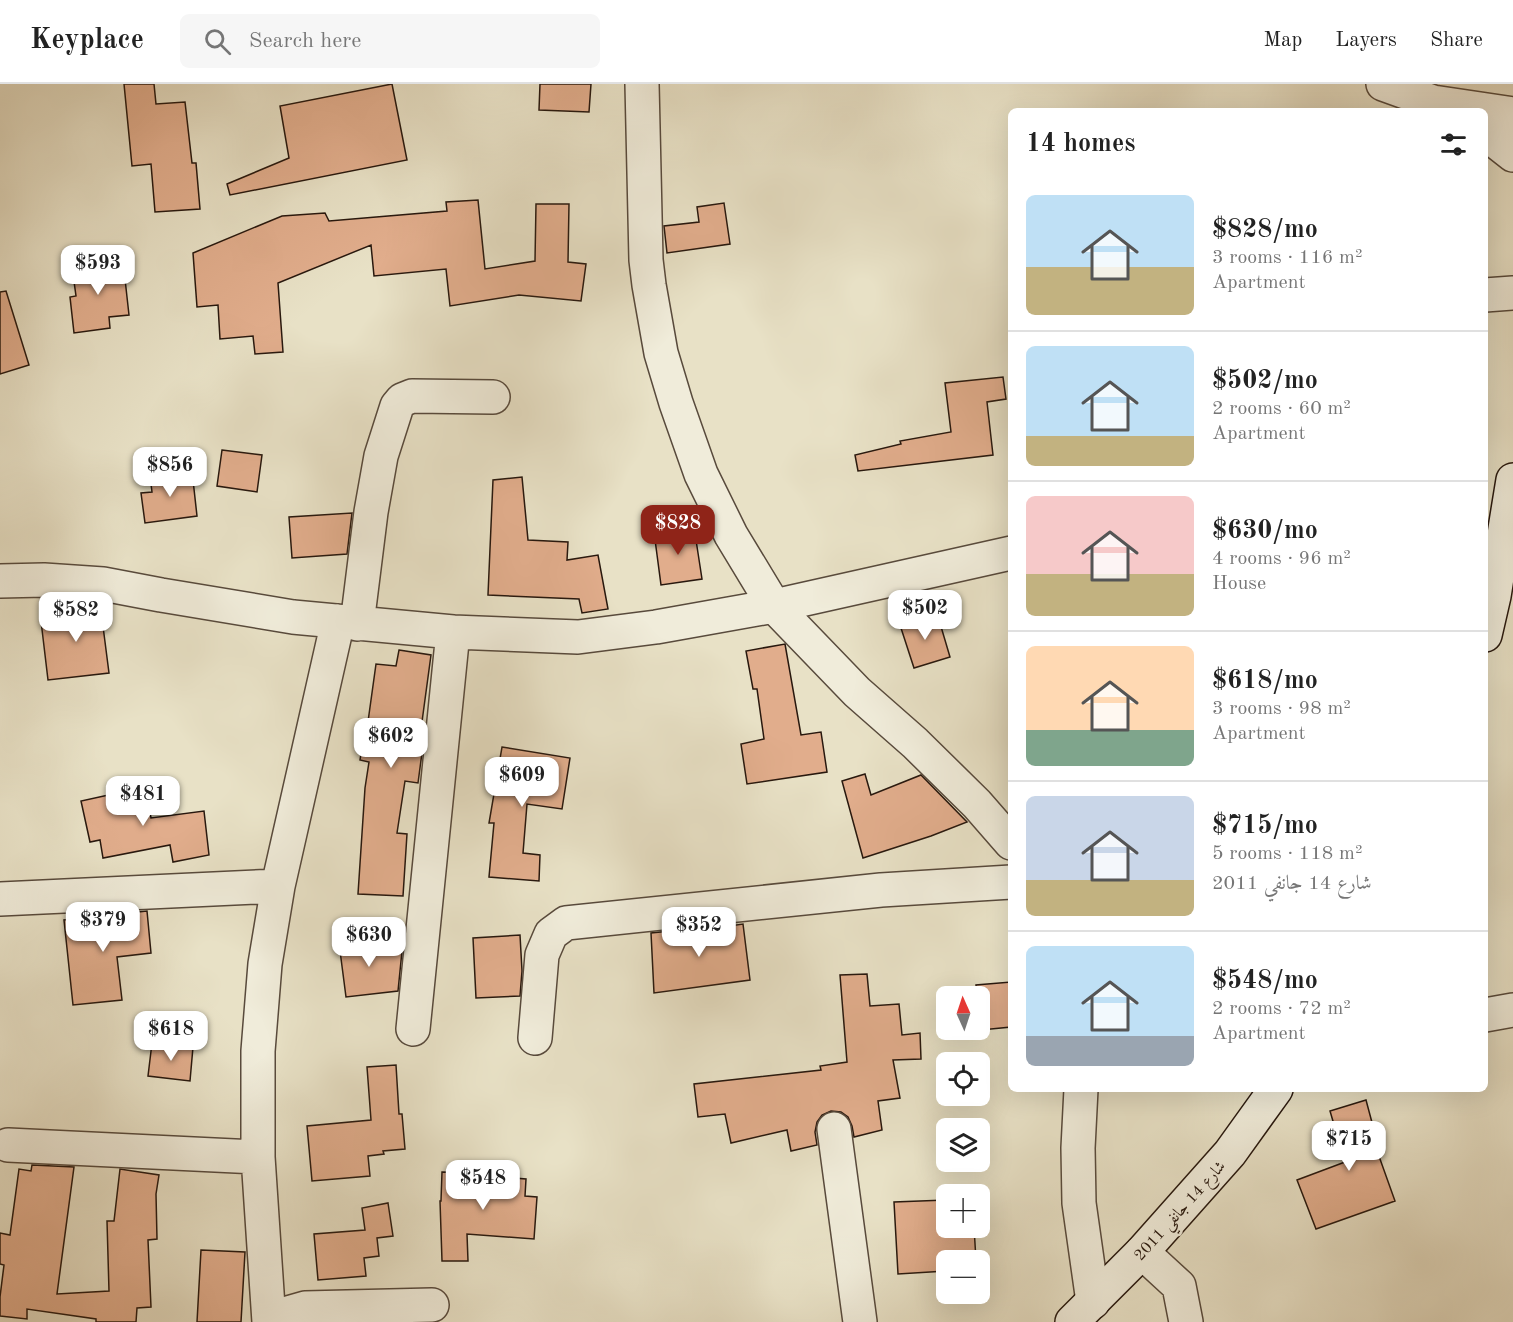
<!DOCTYPE html>
<html lang="en">
<head>
<meta charset="utf-8">
<style>
	:root { --surface:#fff; --page:#f6f6f6; --text:#222; --muted:#767676; --line:#e0e0e0; --accent:#8f2418 }
	body { margin:0; font-family:"Old Standard TT",Amiri,serif; background:var(--page); color:var(--text); height:100vh; display:flex; flex-direction:column; font-size:22px; white-space:nowrap }
	* { box-sizing:border-box; margin:0 }
	p { font-size:20px; color:var(--muted) }
	.icon { flex:none; width:33px; height:33px; fill:none; stroke:currentColor; stroke-width:2; stroke-linecap:round; stroke-linejoin:round }
	.map { position:relative; flex:1; overflow:hidden }
	.side { position:absolute; left:1008px; top:24px; width:480px; height:984px; display:flex; flex-direction:column; background:var(--surface); border-radius:9px; box-shadow:0 6px 24px #0002 }
	.side>* { flex:none }
	.needle { width:39px; rotate:357deg }
	.controls { position:absolute; left:936px; top:902px; display:grid; gap:12px }
	.controls a { display:grid; place-items:center; width:54px; height:54px; border-radius:9px; background:var(--surface); box-shadow:0 6px 24px #0002; font-size:30px }
	.price { position:absolute; translate:-50% -51px; padding:0 14px; border-radius:12px; background:#fff; color:#222; font-size:20px; line-height:39px; filter:drop-shadow(0 2px 3px #0008) }
	.price::after { content:''; position:absolute; left:50%; top:36px; width:18px; height:14px; margin-left:-9px; background:inherit; clip-path:polygon(0 0,100% 0,50% 100%) }
	.price.active { background:var(--accent); color:#fff }
	ul { padding:0; list-style:none }
	li { display:flex; align-items:center; gap:18px; height:150px; padding:0 18px }
	li+li { border-top:2px solid var(--line) }
	li span { display:grid; place-items:center; flex:none; width:168px; height:120px; border-radius:9px; color:#555 }
	li>.icon { margin-inline-start:auto }
	span .icon { width:72px; height:72px; fill:#fffc; stroke-width:1 }
	li b { font-size:26px }
	h2 { display:flex; justify-content:space-between; align-items:center; height:72px; padding:0 18px; font-size:26px }
	header { display:flex; align-items:center; gap:36px; box-sizing:border-box; height:84px; padding:0 30px; background:var(--surface); border-bottom:2px solid var(--line) }
	header strong { font-size:28px }
	nav { display:flex; gap:33px; margin-inline-start:auto; font-size:21px }
	.search { width:420px; height:54px; background:var(--page); display:flex; align-items:center; gap:15px; box-sizing:border-box; padding:0 21px; border-radius:9px; color:var(--muted); font-size:22px }
	.map>svg:first-child { display:block }
</style>
</head>
<body>
<header>
<strong>Keyplace</strong>
<div class="search"><svg class="icon" aria-label="search" viewBox="0 0 24 24"><circle cx="10" cy="10" r="6"/><path d="M15 15l6 6"/></svg>Search here</div>
<nav><a>Map</a><a>Layers</a><a>Share</a></nav>
</header>
<div class="map">
<svg width="1513" height="1238" viewBox="0 0 1513 1238">
	<rect width="100%" height="100%" fill="#e8e1c6"/>
	<filter id="stains"><feTurbulence type="fractalNoise" baseFrequency=".00333" numOctaves="4"/><feColorMatrix values="0 0 0 0 .2 0 0 0 0 .09 0 0 0 0 .02 0 0 0 .5 -.17"/></filter>
	<radialGradient id="worn" r=".72"><stop offset=".6" stop-color="#630" stop-opacity="0"/><stop offset="1" stop-color="#630" stop-opacity=".3"/></radialGradient>
	<path fill="#e1ad8c" stroke="#28180e" stroke-width="1.5" d="M124,0H154L156,20L185,18L192,79H196L200,125L155,128L151,80L132,82Z
		M392,0L407,76L230,111L227,100L289,74L280,22Z
		M540,0H591L589,28L539,26Z
		M478,116L485,185L535,177L536,120H569L568,178L586,180L581,217L519,211L450,222L446,185L374,192L371,161L278,199L283,268L255,270L253,252L220,255L218,221L197,223L193,169L282,132L325,129L329,137L447,127L446,118Z
		M724,119L730,160L667,169L664,142L699,138L697,123Z
		M123,177L129,231L109,233L110,244L74,249L70,213L76,212L72,183Z
		M6,207L29,281L0,290V208Z
		M1003,293L1006,315L987,318L993,371L858,387L855,371L901,360L900,357L951,348L945,299Z
		M222,366L262,371L257,408L217,402Z
		M192,387L197,432L145,439L141,409L152,408L150,392Z
		M522,393L528,456L568,458L567,476L598,471L608,525L582,529L579,515L488,511L493,396Z
		M352,429L347,470L292,474L289,433Z
		M694,443L702,495L661,501L654,448Z
		M100,519L109,589L48,596L41,537L66,534L65,523Z
		M937,529L950,573L914,584L900,541Z
		M785,560L801,651L821,648L827,688L747,700L741,660L764,655L757,605H753L746,567Z
		M399,566L431,571L419,660L423,661L418,699L405,697L397,749L407,750L403,812L358,810L365,704L369,678L360,676L364,652H366L376,580L396,582Z
		M502,663L570,674L562,725L527,720L523,769L540,771L539,797L489,793L494,739H489Z
		M865,690L871,711L921,691L967,738L931,752L863,774L842,697Z
		M145,703L151,734L204,727L209,771L173,778L170,761L103,774L100,756L90,758L81,717Z
		M147,827L151,869L117,873L122,916L73,921L64,836Z
		M743,840L750,896L654,909L651,849L680,846V849Z
		M520,851L522,887L520,912L476,914L473,854Z
		M378,854L380,870L402,867L398,907L346,913L339,859Z
		M867,890L870,922L899,920L902,951L920,949L921,975L893,976L900,1014L878,1017L882,1046L854,1053L852,1042L848,1033L841,1028L831,1027L822,1031L817,1038L815,1048L817,1061L791,1067L787,1046L731,1059L725,1030L698,1033L694,1000L821,986L820,982L847,978L840,891Z
		M1011,898V943L981,946L980,912H977L976,901Z
		M152,959L193,963L190,997L148,992Z
		M396,981L399,1030H402L405,1065L383,1067L384,1070L368,1072L370,1092L312,1097L307,1042L371,1036L367,983Z
		M1366,1016L1374,1046L1370,1047L1395,1117L1316,1145L1297,1096L1345,1078L1330,1027Z
		M32,1081L74,1083L57,1210L109,1207L107,1137H114L120,1085L159,1091L156,1110L157,1155L148,1156L151,1223L137,1224L136,1238H96V1235L27,1225V1235L0,1232V1213L4,1181L0,1180V1149L10,1151L19,1085L31,1087Z
		M442,1088L475,1089V1091L526,1095L525,1112L537,1113L534,1155L467,1150L468,1177H442L440,1117H441Z
		M946,1116V1143H974L976,1176H946V1187L898,1190L894,1118Z
		M388,1119L393,1152L377,1154L379,1172L364,1174L366,1192L318,1196L314,1150L365,1146L362,1124Z
		M201,1166L245,1168L241,1238H197Z"/>
	<g fill="none" stroke-linecap="round" stroke-linejoin="round">
		<defs>
			<path id="minor" d="M642,0L646,176L649,201L661,269L676,319L701,390L731,451L774,522L857,608L915,659L977,720L1011,759
				M1485,211L1513,209
				M0,497L44,496L103,500L161,511L293,533L453,548L578,553L656,543L774,522L1011,469
				M357,540L371,428L381,372L397,322L402,316L412,312L493,313
				M0,815L278,802
				M1485,931L1513,926
				M413,945L453,548
				M535,954L542,871L551,850L566,839L881,806L1011,798
				M1081,1005L1078,1064L1079,1119L1093,1218
				M834,1045L860,1238
				M8,1061L258,1073V967L265,880L278,802L338,537
				M258,1073L269,1238
				M1142,1168L1179,1202L1186,1238
				M276,1238L284,1230L305,1224L432,1221"/>
			<path id="tertiary" d="M1383,0L1433,18L1450,27
				M1433,18L1513,30
				M1485,49L1513,71"/>
			<path id="secondary" d="M1513,39C1508,49 1507,59 1513,68
				M1485,551L1494,512L1513,396
				M1072,1238L1142,1168L1230,1069L1276,1005"/>
		</defs>
		<use href="#minor" stroke="#584a3c" stroke-width="36"/>
		<use href="#tertiary" stroke="#584a3c" stroke-width="36"/>
		<use href="#secondary" stroke="#28180e" stroke-width="36"/>
		<use href="#minor" stroke="#f0ecda" stroke-width="33"/>
		<use href="#tertiary" stroke="#f0ecda" stroke-width="33"/>
		<use href="#secondary" stroke="#f0ecda" stroke-width="33"/>
	</g>
	<g text-anchor="middle" stroke-width="5" stroke-linejoin="round" paint-order="stroke">
		<g font-size="16" fill="#28180e" stroke="#f0ecda">
			<text transform="translate(1179 1126) rotate(-48)" y="6">شارع 14 جانفي 2011</text>
		</g>
	</g>
	<rect width="100%" height="100%" filter="url(#stains)"/>
	<rect width="100%" height="100%" fill="url(#worn)"/>
</svg>
<div class="controls">
<a><svg class="needle" viewBox="-14 -14 28 28"><path d="M0-13l5 13h-10z" fill="#e53935"/><path d="M0 13l5-13h-10z" fill="#767676"/></svg></a>
<a><svg class="icon" aria-label="locate" viewBox="0 0 24 24"><circle cx="12" cy="12" r="6"/><path d="M12 2v4M12 18v4M2 12h4M18 12h4"/></svg></a>
<a><svg class="icon" aria-label="layers" viewBox="0 0 24 24"><path d="M12 4l9 5-9 5-9-5zM3 14l9 5 9-5"/></svg></a>
<a>+</a>
<a>−</a>
</div>
<b class="price" style="left:98px;top:212px">$593</b>
<b class="price" style="left:170px;top:414px">$856</b>
<b class="price active" style="left:678px;top:472px">$828</b>
<b class="price" style="left:925px;top:557px">$502</b>
<b class="price" style="left:76px;top:559px">$582</b>
<b class="price" style="left:391px;top:685px">$602</b>
<b class="price" style="left:522px;top:724px">$609</b>
<b class="price" style="left:143px;top:743px">$481</b>
<b class="price" style="left:103px;top:869px">$379</b>
<b class="price" style="left:699px;top:874px">$352</b>
<b class="price" style="left:369px;top:884px">$630</b>
<b class="price" style="left:171px;top:978px">$618</b>
<b class="price" style="left:1349px;top:1088px">$715</b>
<b class="price" style="left:483px;top:1127px">$548</b>
<section class="side">
<h2>14 homes<svg class="icon" aria-label="filters" viewBox="0 0 24 24"><path d="M4 7h16M4 17h16"/><circle cx="9" cy="7" r="2"/><circle cx="15" cy="17" r="2"/></svg></h2>
<ul>
<li><span style="background:linear-gradient(#bfe0f5 60%,#c2b280 0)"><svg class="icon" aria-label="home" viewBox="0 0 24 24"><path d="M3 11l9-7 9 7M6 9v11h12V9"/></svg></span><div><b>$828/mo</b><p>3 rooms · 116 m²</p><p>Apartment</p></div></li>
<li><span style="background:linear-gradient(#bfe0f5 75%,#c2b280 0)"><svg class="icon" aria-label="home" viewBox="0 0 24 24"><path d="M3 11l9-7 9 7M6 9v11h12V9"/></svg></span><div><b>$502/mo</b><p>2 rooms · 60 m²</p><p>Apartment</p></div></li>
<li><span style="background:linear-gradient(#f6c9c9 65%,#c2b280 0)"><svg class="icon" aria-label="home" viewBox="0 0 24 24"><path d="M3 11l9-7 9 7M6 9v11h12V9"/></svg></span><div><b>$630/mo</b><p>4 rooms · 96 m²</p><p>House</p></div></li>
<li><span style="background:linear-gradient(#ffd9b3 70%,#7fa58c 0)"><svg class="icon" aria-label="home" viewBox="0 0 24 24"><path d="M3 11l9-7 9 7M6 9v11h12V9"/></svg></span><div><b>$618/mo</b><p>3 rooms · 98 m²</p><p>Apartment</p></div></li>
<li><span style="background:linear-gradient(#c9d6e8 70%,#c2b280 0)"><svg class="icon" aria-label="home" viewBox="0 0 24 24"><path d="M3 11l9-7 9 7M6 9v11h12V9"/></svg></span><div><b>$715/mo</b><p>5 rooms · 118 m²</p><p>شارع 14 جانفي 2011</p></div></li>
<li><span style="background:linear-gradient(#bfe0f5 75%,#9aa5b1 0)"><svg class="icon" aria-label="home" viewBox="0 0 24 24"><path d="M3 11l9-7 9 7M6 9v11h12V9"/></svg></span><div><b>$548/mo</b><p>2 rooms · 72 m²</p><p>Apartment</p></div></li>
</ul>
</section>
</div>
</body>
</html>
